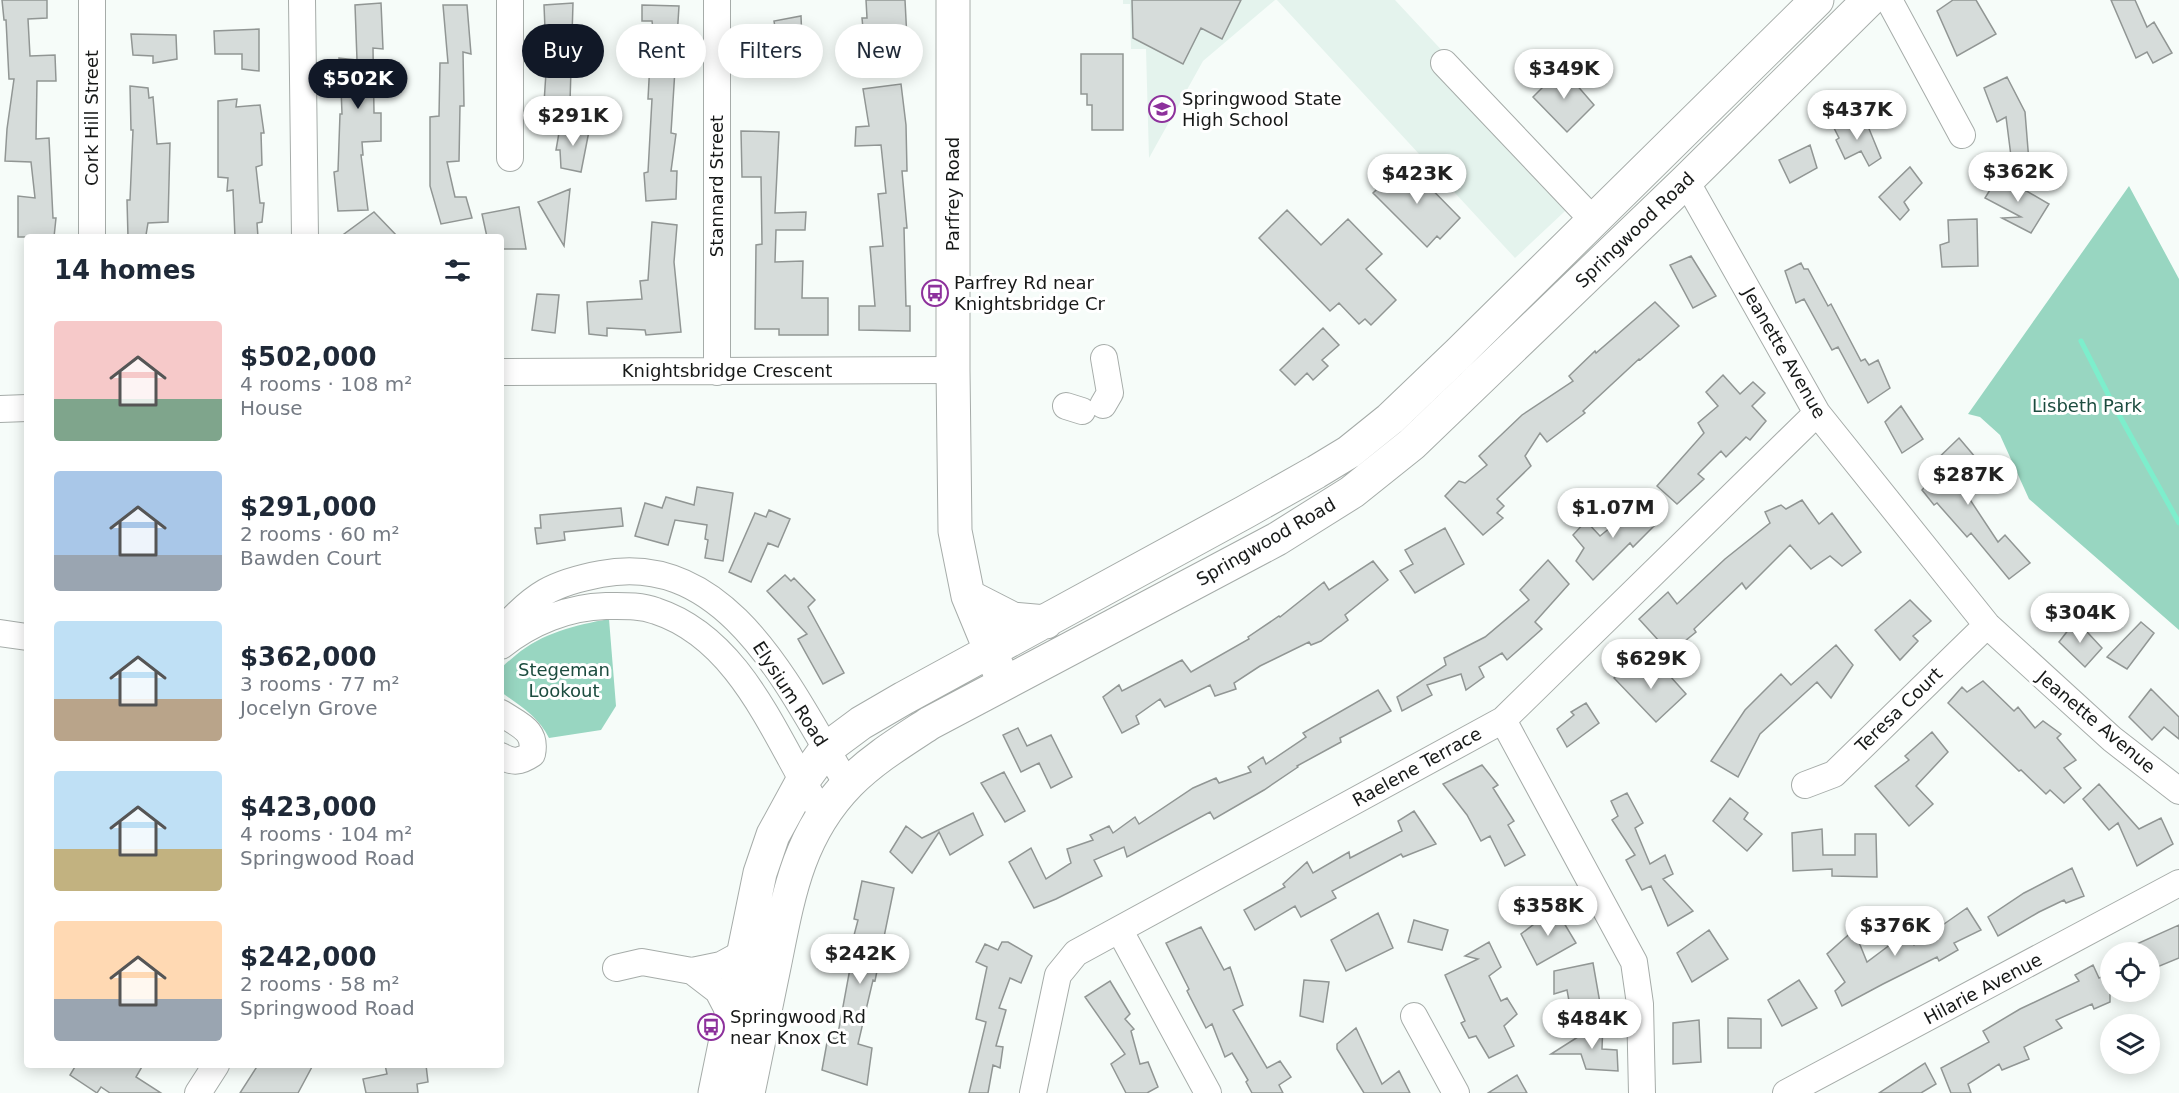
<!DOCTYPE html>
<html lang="en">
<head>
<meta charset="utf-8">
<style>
	:root { --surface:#fff; --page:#f2f2f3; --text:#1f2937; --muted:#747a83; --accent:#111827 }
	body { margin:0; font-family:"DejaVu Sans",sans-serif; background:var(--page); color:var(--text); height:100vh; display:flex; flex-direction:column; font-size:22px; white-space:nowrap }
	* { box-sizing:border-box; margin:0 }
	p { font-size:20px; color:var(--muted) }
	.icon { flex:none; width:33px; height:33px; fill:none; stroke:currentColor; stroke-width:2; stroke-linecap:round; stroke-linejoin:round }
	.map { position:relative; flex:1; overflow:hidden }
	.sheet { position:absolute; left:24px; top:234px; width:480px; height:834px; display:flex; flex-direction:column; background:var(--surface); border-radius:6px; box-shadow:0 3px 15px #0003 }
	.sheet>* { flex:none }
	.hud { position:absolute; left:522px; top:24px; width:570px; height:54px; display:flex; gap:12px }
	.fabs { position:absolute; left:2100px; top:942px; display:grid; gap:12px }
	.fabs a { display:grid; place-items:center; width:60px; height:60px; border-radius:50%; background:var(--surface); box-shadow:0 3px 15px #0003; font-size:30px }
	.price { position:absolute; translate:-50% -51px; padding:0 14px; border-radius:21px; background:#fff; color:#222; font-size:20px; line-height:39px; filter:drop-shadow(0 2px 3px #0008) }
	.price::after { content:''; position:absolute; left:50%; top:36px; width:18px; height:14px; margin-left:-9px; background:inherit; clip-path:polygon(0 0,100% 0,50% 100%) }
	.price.active { background:var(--accent); color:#fff }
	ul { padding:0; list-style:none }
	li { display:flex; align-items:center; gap:18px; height:150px; padding:0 30px }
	li span { display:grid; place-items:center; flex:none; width:168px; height:120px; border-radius:6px; color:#555 }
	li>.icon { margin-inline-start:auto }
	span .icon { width:72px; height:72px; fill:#fffc; stroke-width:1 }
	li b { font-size:26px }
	h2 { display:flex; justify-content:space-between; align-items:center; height:72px; padding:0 30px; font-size:26px }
	.pill { padding:0 21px; border-radius:27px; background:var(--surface); box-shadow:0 3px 15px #0003; font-size:21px; line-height:54px }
	.pill.active { background:var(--accent); color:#fff }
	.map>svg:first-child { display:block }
</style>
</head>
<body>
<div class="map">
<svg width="2179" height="1093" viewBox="0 0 2179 1093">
	<rect width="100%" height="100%" fill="#f6fcf9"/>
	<path fill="#e4f3ed" d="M1123,0H1275L1203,61L1149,158L1146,49H1131L1130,4H1123Z
		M1277,0H1395L1579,198L1515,258Z"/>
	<path fill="#98d6c1" d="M2129,186L2179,279V630L2029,499L2000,435L1980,417L1968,414Z
		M609,619L616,706L601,730L549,738C539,717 519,705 501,692C501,685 499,674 502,668C505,663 512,659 516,655C542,633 576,625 609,619Z"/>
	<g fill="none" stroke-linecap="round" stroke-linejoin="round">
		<path stroke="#7deecc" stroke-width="5" d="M2081,341L2112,402L2179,523"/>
	</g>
	<path fill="#d6dcda" stroke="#919694" stroke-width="1.5" d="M2,0H47V18L28,19L30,56L55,55L56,81H37L36,139L49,138L53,218H56L54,237H18V196L35,198L31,162L5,161L7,129L14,79H9L6,20H4Z
		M866,0H905L908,59L888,60L886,38L864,40L862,18H867Z
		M1132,0H1241L1222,39L1201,28L1183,64L1133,38Z
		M1953,0H1976L1996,34L1957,56L1937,11Z
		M2111,0H2135L2147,27L2154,22L2172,53L2153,63L2147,52L2136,58Z
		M381,3L383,49L373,48L374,113H381V141L362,142L363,155H361L368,210L338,211L334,172L338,171L340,114H342L341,88H347V83L340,82L339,58L357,60L355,5Z
		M573,3L570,102L544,103L548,42L545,29L544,5Z
		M443,5H467L471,54L463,52L464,106H460L459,161L447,162L455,197H466L472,218L441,224L430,186V117L439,116L440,63H448Z
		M642,5L679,6L671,133L676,134L671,171H677L676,199L646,201L644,173L648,172L652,99H648L650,62H657L652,21H642Z
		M801,16L803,64H770L766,36L776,33L774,21Z
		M259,29V71L242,69V54H215L214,31Z
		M131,34L176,35L177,59L153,63V56L133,55Z
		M1081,54H1123V130H1092V105H1087V94H1081Z
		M1562,68L1594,105L1567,132L1533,97Z
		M2007,77L2025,112L2029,162L2012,164L2006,117L1997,122L1984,88Z
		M901,84L906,125L907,171H902L907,228H904L906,306H910V331L859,330V306H875L870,247L883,246L878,194L886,193L881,145L855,146L856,127L869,126L863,89Z
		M130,86L148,88L149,98L153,97L157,144L170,143L168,222L148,223L146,235L128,237L127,200H130L133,130H131Z
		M237,99L236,107L260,105L264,133H261L262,165L256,167L260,203H264L262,222L257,223L258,237H235L233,190L227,191L228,178L218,177V101Z
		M1851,119L1855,125L1865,119L1881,158L1869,166L1861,151L1845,159L1836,140L1839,138L1834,128Z
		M590,126L581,172L561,168L560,150H556L560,127Z
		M741,131L779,132L775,213L806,212L805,230H776L775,262L803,261L802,298H828V335H779V329H755L756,245L762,244L761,177H742Z
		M1810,145L1817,168L1790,183L1779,160Z
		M1405,162L1460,218L1440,239L1437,236L1427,247L1373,193Z
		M1910,167L1922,183L1904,202L1909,210L1900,220L1879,197Z
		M1999,175L2049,204L2031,233L2002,218L2021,217L1985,198Z
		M570,189L564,246L538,202Z
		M519,207L526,249H501V237H487L482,214Z
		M1287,210L1321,245L1348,219L1382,254L1366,269L1396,300L1371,325L1365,319L1359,324L1339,303L1330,311L1259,238Z
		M374,212L398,237H340Z
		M1977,219L1978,266L1942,267L1940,245L1949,242L1948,220Z
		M652,222L677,225L674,262L681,332L646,335L645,330L607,328V336L589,334L587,302L642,299L640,281L648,280Z
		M1691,256L1716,296L1693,308L1670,265Z
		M1801,263L1804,269H1808L1828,306L1831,304L1861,361L1865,359L1869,365L1878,360L1890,388L1868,403L1838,347L1832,350L1804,299L1796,303L1785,271Z
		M537,294L559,295L555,333L532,330Z
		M1655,302L1679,326L1640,360L1639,359L1583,411L1585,413L1547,442L1540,433L1525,456L1531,466L1497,499L1504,506L1497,513L1503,518L1483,535L1445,496L1459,481L1465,483L1487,465L1479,456L1522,415L1573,381L1569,376L1595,351L1596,353Z
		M1323,328L1339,345L1322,360L1328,366L1313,380L1307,373L1295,385L1280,370Z
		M1723,375L1740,394L1753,382L1765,393L1752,406L1766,421L1750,440L1746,437L1726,457L1721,451L1698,474L1704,479L1677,504L1657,486L1704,433L1698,423L1718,406L1706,392Z
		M1901,406L1923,439L1902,453L1885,422Z
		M1959,438L1981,464L1959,483L1998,542L2005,535L2030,563L2009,579L1971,533L1967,537L1937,503L1934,505L1922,490L1931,480L1926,470Z
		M697,487L733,493L723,561L705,558L708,540L705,539L707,525L675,520L668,545L635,536L645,503L662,508L666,497L694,505Z
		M1644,500L1659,521L1633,547L1630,543L1593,580L1576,561L1584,548L1573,535L1586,521L1600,536Z
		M1802,500L1819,524L1832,513L1861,552L1842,566L1830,556L1811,569L1790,545L1746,589L1742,583L1694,629L1696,632L1670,653L1639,619L1668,592L1677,604L1725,559L1770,523L1765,512L1781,505L1786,509Z
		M621,508L623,526L564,532L565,540L537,544L535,528H541L540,515Z
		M769,510L790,519L778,547L768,543L751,582L729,572L755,513L766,517Z
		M1445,528L1464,564L1415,593L1400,571L1413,564L1405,550Z
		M1548,560L1569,584L1535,622L1542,629L1507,660L1502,653L1479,667L1484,677L1466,690L1461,674L1427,685L1432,695L1402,711L1397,697L1446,665L1444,658L1485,637L1529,600L1520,590Z
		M1373,561L1388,580L1345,615L1348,620L1321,641L1311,645L1309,642L1260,666L1234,683L1236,689L1215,696L1210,685L1165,707L1160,699L1136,716L1139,724L1122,733L1103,697L1119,685L1122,691L1182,660L1191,672L1249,639L1248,637L1279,616L1280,617L1324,582L1329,590Z
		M785,575L791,581L794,578L815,600L808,607L844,673L823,684L798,639L807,634L767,591Z
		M1910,600L1931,621L1913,636L1918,641L1900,660L1875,630Z
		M2076,620L2102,648L2085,667L2059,642Z
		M2141,622L2154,633L2127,669L2107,657Z
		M1836,645L1853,665L1831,698L1817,682L1760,734L1738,777L1711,761L1745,710L1781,674L1791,685Z
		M1626,662L1652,677L1662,667L1686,694L1656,722L1614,678Z
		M1983,681L2014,711L2018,707L2035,728L2043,721L2061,734L2057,738L2076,760L2064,768L2081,788L2064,803L2050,790L2046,794L2021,770L2019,771L1948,703L1962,687L1967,692Z
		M2151,689L2179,717V739L2164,727L2152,740L2129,717Z
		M1378,690L1391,711L1340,738L1341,742L1297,766L1298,767L1264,790L1214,819L1210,812L1127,857L1124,847L1094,860L1102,876L1056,899L1034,908L1009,862L1031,848L1046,879L1071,863L1067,849L1093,840L1090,835L1109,826L1113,833L1135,817L1139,824L1193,788L1216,778L1219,783L1251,772L1248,767L1263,757L1266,764L1306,737L1303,733Z
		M1586,703L1599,723L1567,747L1557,729L1574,715L1571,712Z
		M1018,728L1027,746L1051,735L1072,777L1051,788L1039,763L1021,772L1003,735Z
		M1932,732L1948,752L1916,786L1933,804L1909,826L1875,786L1909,760L1905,756Z
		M1482,765L1498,785L1493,788L1514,821L1508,825L1525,855L1505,866L1490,836L1481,841L1467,815L1443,784Z
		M1004,772L1025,811L1005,822L981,783Z
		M2099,784L2139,829L2161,818L2173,844L2137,866L2118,823L2109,830L2083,799Z
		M1627,793L1643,823L1635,828L1650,864L1665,855L1673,874L1663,879L1693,911L1668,926L1651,886L1642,890L1626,860L1635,855L1612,820L1618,816L1611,801Z
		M1730,798L1748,813L1744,819L1762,834L1747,851L1713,821Z
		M1414,811L1436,844L1403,857L1401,854L1332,891L1336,898L1301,917L1295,906L1255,930L1244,910L1285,887L1283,884L1307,862L1313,873L1349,852L1350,858L1402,831L1398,821Z
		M973,813L983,835L950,855L939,832L912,873L890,852L906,826L922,838Z
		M1822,829L1823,855H1855V834H1876L1877,877L1832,876V869L1793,871L1792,833Z
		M2072,868L2084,896L2066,903L2064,900L2039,912L1998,936L1988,917L2024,893Z
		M862,881L894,888L875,981L873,980L858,1044L872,1048L867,1085L822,1070L828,1037L837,1039L851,963L847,962L858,920L854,919Z
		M1555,908L1576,943L1537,965L1521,934Z
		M1967,908L1981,930L1954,943L1958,950L1939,961L1937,957L1883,984L1842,1006L1835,991L1845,982L1827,954L1854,930L1867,962L1907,932L1914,945Z
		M1378,913L1393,948L1346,971L1331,940Z
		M1414,920L1448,930L1442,950L1408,942Z
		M2179,925V958L2150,970V952H2119Z
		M1201,927L1224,970L1230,967L1243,1005L1233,1010L1267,1068L1280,1061L1291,1077L1279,1085L1283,1093H1252L1246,1082L1248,1080L1232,1053L1225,1057L1212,1024L1206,1028L1187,991L1189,989L1166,943Z
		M1709,930L1728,959L1692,982L1677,953Z
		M1002,942H1008L1032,956L1021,983L1010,978L999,1008L1006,1010L996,1046L1003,1047L1000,1068L993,1065L988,1093H969L986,1022L976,1019L987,967L976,962L985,944L998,950Z
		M1489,942L1501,967L1489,976L1501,1001L1507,998L1517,1014L1504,1026L1514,1046L1489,1058L1476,1036L1469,1038L1461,1023L1465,1021L1445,975L1478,959L1465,956Z
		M1593,963L1600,1003L1572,1017L1567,990L1554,994V971Z
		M2093,965L2099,978L2110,974V1002L2094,1009L2092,1004L2056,1020L2062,1028L2024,1047L2029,1059L2002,1070L1999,1064L1968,1084L1971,1093H1951L1941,1068L1989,1042L1983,1031L2020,1009L2079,981L2075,975Z
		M1304,980L1329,982L1323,1022L1300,1016Z
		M1799,980L1817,1008L1782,1026L1768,1000Z
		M1110,981L1130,1014L1125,1019L1134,1029L1131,1031L1140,1064L1148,1062L1158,1087L1147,1093H1126L1111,1064L1125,1054L1085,997Z
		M1728,1018L1761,1019V1048H1728Z
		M1699,1020L1701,1062L1673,1064V1023Z
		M1603,1021L1602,1049L1617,1050L1618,1071L1586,1069L1581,1054H1551Z
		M1356,1028L1382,1084L1399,1071L1410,1093H1364L1337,1049V1044Z
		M1925,1063L1936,1084L1921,1093H1879Z
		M76,1065H143L136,1077L161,1093H110L101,1087L97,1093L70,1075Z
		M258,1065H313L298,1093H240Z
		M385,1065H426L428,1082L417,1084L418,1093H366L363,1079L387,1074Z
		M1517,1075L1527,1093H1488Z"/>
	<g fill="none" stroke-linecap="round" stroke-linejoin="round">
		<defs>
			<path id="minor" d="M302,0L305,237
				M1889,0L1962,135
				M1444,63L1593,220
				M510,158V0
				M1686,181L1817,413L1987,625L2112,739L2179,791
				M92,237V0
				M501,372L953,370
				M717,372V0
				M1103,405L1110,393L1104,358
				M1066,406L1082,411
				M0,409L27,408
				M501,631C534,594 553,583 601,574C730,549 793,696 847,784
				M0,633L27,637
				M501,646C531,622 568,607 606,606C623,606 640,605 656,611C744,640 777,744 823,815
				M501,713C519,725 537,730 532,754C520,762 513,763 501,756
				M1503,720L1634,962L1640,1004L1642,1093
				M1805,785L1834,774L1987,625
				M1120,931L1208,1093
				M616,968L642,962L692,971L721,965L745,952
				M692,971L718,991L731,1016
				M1414,1016L1456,1093
				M198,1093L216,1065
				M1033,1093L1058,975L1076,953L1503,720L1817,413
				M1786,1093L2179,883"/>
			<path id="major" d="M953,0V370L955,531L968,596L999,671
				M968,596L1013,619L1046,622
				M715,1093L760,873L773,835L802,782L826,749L861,723L904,698L1245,512L1316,472L1349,452L1390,419L1459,353L1817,0
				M748,1093C757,1051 765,1009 774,967C788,898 797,836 849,783C873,759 901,742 930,723L1277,539L1352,492L1412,444L1686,181L1869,0"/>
		</defs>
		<use href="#minor" stroke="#a6aca9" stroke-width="28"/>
		<use href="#major" stroke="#a6aca9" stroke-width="35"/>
		<use href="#minor" stroke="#fff" stroke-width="26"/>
		<use href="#major" stroke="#fff" stroke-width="33"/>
	</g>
	<defs>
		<symbol id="school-ring" viewBox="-11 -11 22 22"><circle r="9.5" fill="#fff" stroke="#8d319c" stroke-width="1.5"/><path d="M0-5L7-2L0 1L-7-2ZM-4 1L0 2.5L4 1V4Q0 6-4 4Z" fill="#8d319c"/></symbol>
		<symbol id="bus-ring" viewBox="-11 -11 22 22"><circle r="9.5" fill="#fff" stroke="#8d319c" stroke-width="1.5"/><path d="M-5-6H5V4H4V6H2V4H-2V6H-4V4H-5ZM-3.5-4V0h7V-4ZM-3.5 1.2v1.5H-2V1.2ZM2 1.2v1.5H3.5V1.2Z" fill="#8d319c"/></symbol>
	</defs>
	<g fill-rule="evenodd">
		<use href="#school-ring" x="1147" y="94" width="30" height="30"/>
		<use href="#bus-ring" x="920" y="278" width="30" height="30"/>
		<use href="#bus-ring" x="696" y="1012" width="30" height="30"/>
	</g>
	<g text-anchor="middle" stroke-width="6" stroke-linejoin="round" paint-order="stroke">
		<g font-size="18" fill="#171918" stroke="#fff" text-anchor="start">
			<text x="1182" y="105">Springwood State<tspan x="1182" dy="21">High School</tspan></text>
			<text x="954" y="289">Parfrey Rd near<tspan x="954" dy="21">Knightsbridge Cr</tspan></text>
			<text x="730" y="1023">Springwood Rd<tspan x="730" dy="21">near Knox Ct</tspan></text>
		</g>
		<g font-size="18" fill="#171918" stroke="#fff">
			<text transform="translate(92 118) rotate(-90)" y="6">Cork Hill Street</text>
			<text transform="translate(717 186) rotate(-90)" y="6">Stannard Street</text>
			<text transform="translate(953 194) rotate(-90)" y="6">Parfrey Road</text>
			<text transform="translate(1635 230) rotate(-44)" y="6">Springwood Road</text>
			<text transform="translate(1784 353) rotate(60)" y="6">Jeanette Avenue</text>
			<text x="727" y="377">Knightsbridge Crescent</text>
			<text transform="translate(1266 542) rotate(-30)" y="6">Springwood Road</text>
			<text transform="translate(790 694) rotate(57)" y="6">Elysium Road</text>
			<text transform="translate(1899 710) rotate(-44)" y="6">Teresa Court</text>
			<text transform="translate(2096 722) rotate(40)" y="6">Jeanette Avenue</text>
			<text transform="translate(1417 767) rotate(-29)" y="6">Raelene Terrace</text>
			<text transform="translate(1983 989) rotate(-28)" y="6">Hilarie Avenue</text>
		</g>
		<g font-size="18" fill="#1c4c3f" stroke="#fff">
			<text x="2087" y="412">Lisbeth Park</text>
			<text x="564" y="676">Stegeman<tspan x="564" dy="21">Lookout</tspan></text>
		</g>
	</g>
</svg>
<div class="fabs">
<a><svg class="icon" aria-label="locate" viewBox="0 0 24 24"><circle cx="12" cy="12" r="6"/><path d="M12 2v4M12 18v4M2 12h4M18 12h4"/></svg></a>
<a><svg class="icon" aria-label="layers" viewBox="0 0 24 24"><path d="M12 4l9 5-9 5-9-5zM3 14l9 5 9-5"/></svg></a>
</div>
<b class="price" style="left:1564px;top:100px">$349K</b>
<b class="price active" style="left:358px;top:110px">$502K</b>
<b class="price" style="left:1857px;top:141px">$437K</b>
<b class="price" style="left:573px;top:147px">$291K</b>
<b class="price" style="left:2018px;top:203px">$362K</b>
<b class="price" style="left:1417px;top:205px">$423K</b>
<b class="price" style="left:1968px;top:506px">$287K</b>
<b class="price" style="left:1613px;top:539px">$1.07M</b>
<b class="price" style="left:2080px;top:644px">$304K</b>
<b class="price" style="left:1651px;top:690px">$629K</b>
<b class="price" style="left:1548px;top:937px">$358K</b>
<b class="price" style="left:1895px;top:957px">$376K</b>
<b class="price" style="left:860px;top:985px">$242K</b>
<b class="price" style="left:1592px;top:1050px">$484K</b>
<div class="hud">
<a class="pill active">Buy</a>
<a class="pill">Rent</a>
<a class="pill">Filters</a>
<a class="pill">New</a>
</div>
<section class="sheet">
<h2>14 homes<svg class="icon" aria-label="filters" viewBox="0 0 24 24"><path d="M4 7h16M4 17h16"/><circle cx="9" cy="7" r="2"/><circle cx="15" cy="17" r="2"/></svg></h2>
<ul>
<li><span style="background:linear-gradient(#f6c9c9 65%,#7fa58c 0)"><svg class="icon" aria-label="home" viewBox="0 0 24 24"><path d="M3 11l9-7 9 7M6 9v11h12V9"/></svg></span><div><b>$502,000</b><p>4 rooms · 108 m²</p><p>House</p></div></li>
<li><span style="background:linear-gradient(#a9c7e8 70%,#9aa5b1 0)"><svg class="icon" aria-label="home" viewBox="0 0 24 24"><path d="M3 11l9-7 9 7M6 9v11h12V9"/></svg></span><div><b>$291,000</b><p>2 rooms · 60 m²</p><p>Bawden Court</p></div></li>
<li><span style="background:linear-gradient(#bfe0f5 65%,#b9a48a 0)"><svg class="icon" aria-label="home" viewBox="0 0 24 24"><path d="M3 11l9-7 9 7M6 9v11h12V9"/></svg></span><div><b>$362,000</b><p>3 rooms · 77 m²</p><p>Jocelyn Grove</p></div></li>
<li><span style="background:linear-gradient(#bfe0f5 65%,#c2b280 0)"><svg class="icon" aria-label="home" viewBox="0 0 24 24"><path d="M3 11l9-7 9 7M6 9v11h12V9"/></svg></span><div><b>$423,000</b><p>4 rooms · 104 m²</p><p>Springwood Road</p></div></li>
<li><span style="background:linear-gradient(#ffd9b3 65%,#9aa5b1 0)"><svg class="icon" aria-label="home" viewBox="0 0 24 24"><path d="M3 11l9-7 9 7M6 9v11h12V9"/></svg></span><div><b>$242,000</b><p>2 rooms · 58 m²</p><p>Springwood Road</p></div></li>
</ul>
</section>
</div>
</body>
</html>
